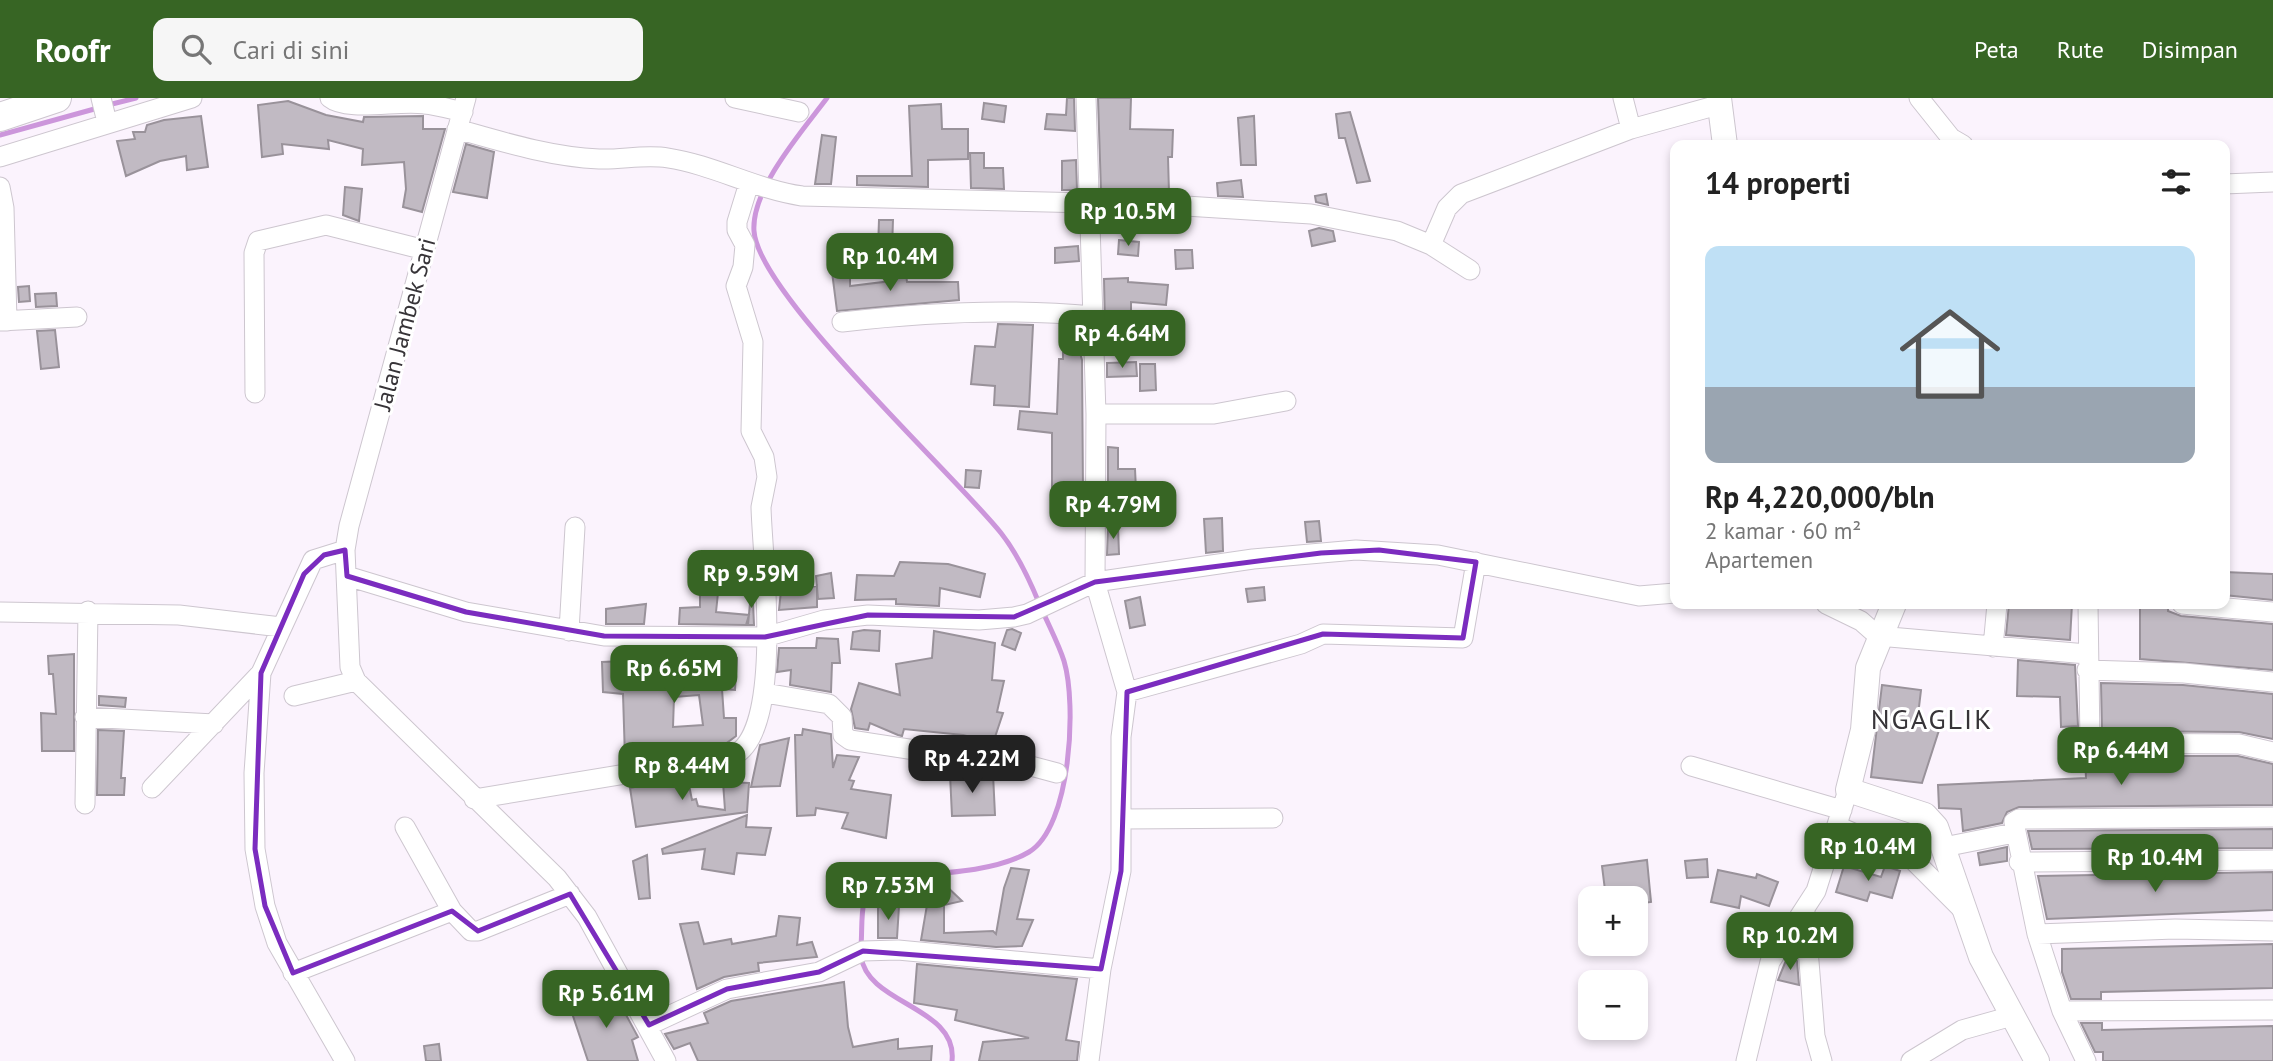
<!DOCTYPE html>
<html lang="id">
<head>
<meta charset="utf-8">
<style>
	:root { --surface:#fff; --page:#f6f6f6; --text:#222; --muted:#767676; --line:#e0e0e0; --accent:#376524 }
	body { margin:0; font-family:"PT Sans",sans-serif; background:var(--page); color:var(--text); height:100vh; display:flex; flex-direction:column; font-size:26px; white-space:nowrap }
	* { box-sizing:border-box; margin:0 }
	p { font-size:23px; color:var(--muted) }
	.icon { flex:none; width:38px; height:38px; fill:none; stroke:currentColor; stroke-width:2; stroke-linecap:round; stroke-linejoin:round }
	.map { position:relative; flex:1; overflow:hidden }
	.drawer { position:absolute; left:1670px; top:42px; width:560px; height:469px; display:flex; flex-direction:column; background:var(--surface); border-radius:14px; box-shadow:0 4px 10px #0003 }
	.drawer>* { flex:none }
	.controls { position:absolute; left:1578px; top:788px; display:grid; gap:14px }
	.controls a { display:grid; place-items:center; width:70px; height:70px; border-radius:14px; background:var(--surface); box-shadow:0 4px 10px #0003; font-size:35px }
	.price { position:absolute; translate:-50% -60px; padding:0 16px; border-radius:14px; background:var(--accent); color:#fff; font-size:23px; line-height:46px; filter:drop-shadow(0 2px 4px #0008) }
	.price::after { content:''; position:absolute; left:50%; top:42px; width:21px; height:16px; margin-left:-10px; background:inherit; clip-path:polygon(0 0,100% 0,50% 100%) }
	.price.current { background:#222; color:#fff }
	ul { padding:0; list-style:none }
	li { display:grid; align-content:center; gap:14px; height:371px; padding:0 35px }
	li+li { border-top:2px solid var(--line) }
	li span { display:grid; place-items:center; height:217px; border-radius:14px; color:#555 }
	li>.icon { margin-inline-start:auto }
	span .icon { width:126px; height:126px; fill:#fffc; stroke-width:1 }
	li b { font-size:30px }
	h2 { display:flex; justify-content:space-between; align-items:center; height:84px; padding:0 35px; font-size:30px }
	header { display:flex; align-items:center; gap:42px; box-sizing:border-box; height:98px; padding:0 35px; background:var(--accent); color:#fff }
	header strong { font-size:33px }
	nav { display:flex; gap:38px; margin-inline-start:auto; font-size:24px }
	.search { width:490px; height:63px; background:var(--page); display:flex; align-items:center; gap:18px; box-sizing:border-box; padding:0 24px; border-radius:14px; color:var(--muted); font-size:26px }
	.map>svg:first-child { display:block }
</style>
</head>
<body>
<header>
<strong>Roofr</strong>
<div class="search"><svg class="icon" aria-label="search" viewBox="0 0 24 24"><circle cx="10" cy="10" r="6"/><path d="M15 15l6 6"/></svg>Cari di sini</div>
<nav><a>Peta</a><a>Rute</a><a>Disimpan</a></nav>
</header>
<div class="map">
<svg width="2273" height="963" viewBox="0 0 2273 963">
	<rect width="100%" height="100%" fill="#fbf3fd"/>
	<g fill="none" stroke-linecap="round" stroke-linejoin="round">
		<path stroke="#cc96db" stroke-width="5" d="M827,0C803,32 751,91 754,133C758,196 953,375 1001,435C1016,454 1030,483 1039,505
			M108,7L136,0
			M0,37L98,10
			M861,848C863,824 858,796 878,780C924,775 990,777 1029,754C1071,729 1077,606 1064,563C1059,547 1050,530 1043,514
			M861,858C867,907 958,908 952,963"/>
	</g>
	<path fill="#c1bac3" stroke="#99929a" stroke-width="2" fill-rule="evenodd" d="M1067,0H1074L1075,33L1045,31L1047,16L1066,17Z
		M1098,0H1131L1130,31L1173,32L1172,59H1168L1169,95L1101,93Z
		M288,3L326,17L363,24L364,19L423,18V31H445L422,114L403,109L406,91L404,64L362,67L363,51L328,42L329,51L282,46L283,56L262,59L258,7Z
		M984,5L1006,8L1004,24L982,21Z
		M941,6L942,31H968V61L928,62V89L857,87V78H912L909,8Z
		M1350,14L1370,83L1357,85L1345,40H1339L1336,16Z
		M201,18L208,69L187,72L186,58L160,63L126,78L117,43L135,41L133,34H145L147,27L164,22Z
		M1254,18L1256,67H1241L1238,20Z
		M822,37L836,39L831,86H815Z
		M466,46L494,54L487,100L453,94Z
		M970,55H984V70H1003L1004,91L971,90Z
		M1076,62L1077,92H1062V63Z
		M1241,82L1243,99L1218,98L1217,85Z
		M345,89L362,91L359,123L343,117Z
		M1326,96L1328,107L1316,104L1315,98Z
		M879,122H893L892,151H878Z
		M1319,130L1333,133L1335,143L1312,148L1309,133Z
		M1119,142L1139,144L1138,158L1118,156Z
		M1078,148L1079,163L1055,165V150Z
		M1175,152H1192L1193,170L1176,171Z
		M832,174H850V188L891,183V176L906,175L907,184H958L959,202L837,213Z
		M1128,180V184L1168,187L1166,207L1131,204V228H1105L1104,181Z
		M29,188L30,203L19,204L18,189Z
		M56,195L57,208L36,209L35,196Z
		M998,226L1033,227L1029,309L994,307L995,288L971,286L975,248L995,249Z
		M55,232L59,269L41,271L37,233Z
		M1063,255H1080L1082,262L1083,396L1052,395V335L1018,331L1020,313L1057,316L1059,261H1063Z
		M1136,264L1137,278L1107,279V265Z
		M1140,266H1155L1156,292L1140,293Z
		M1108,349L1118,350V371H1135L1136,392L1108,395Z
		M966,372L981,373L979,390L965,389Z
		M1222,420L1223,453L1206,455L1204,421Z
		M1319,423L1321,443L1307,444L1305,424Z
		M1118,428L1119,456L1107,457L1108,429Z
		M900,464L948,466L985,476L980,499L940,490L939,508L896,506V501L855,502L857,477L894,478Z
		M2224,474L2273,476V502L2224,497Z
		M831,475L834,500L818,501L816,478Z
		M752,483L754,527H748Z
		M817,488V509L779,512L781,493Z
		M1264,489L1265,502L1248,504L1246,491Z
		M718,495L716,514L749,517L746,527L679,526L680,510L700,509V496Z
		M1140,499L1145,527L1130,530L1125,503Z
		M646,506L644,526H606V511Z
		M2009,506H2072L2070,542L2006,537Z
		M2168,509V513L2181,518L2273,526V572L2140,561V510Z
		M1012,531L1021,535L1015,552L1002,547L1007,532Z
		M864,532L880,533L879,553L851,551L853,534Z
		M934,533L995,545L992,582L1004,583L997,614L1003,615L993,645L963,637L904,631L902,638L898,637L870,625L868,632L855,630L851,611L859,585L900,597L896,566L932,560Z
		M817,540L838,541L840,565H832L831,594L790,587L791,572L777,574L779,550H816Z
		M74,556V653H42L41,615L56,616L53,576H49L48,558Z
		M700,557L737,560L735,592L722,591L724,620H736V638L724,647L683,651L684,654L648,660V656L625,660L623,596L603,594L602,564L623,563V573L679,568V563H700ZM699,597L703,627L673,629L674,599Z
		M2018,562L2075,567L2078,628L2061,629L2060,599L2017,598Z
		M2101,585L2183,587L2273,596V641L2239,634L2102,633Z
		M1882,587L1921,592L1917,626L1940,629L1922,685L1871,679Z
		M99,598L126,600L125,609L99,607Z
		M803,631L831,636L833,670L837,657L859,659L849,682L854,683L851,691L891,697L886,740L842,730L848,715L816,710L815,717L797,718L795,637H802Z
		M98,632L124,633L121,680H125L124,697H97Z
		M789,640L780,688L751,689L760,647Z
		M2085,658H2238L2273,666V707L2019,709L2007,714L2002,725L1963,733L1961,711L1939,710L1938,687L2086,680Z
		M971,673V679L993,676L995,717L952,718L950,676Z
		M673,681L688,682L692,702L696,701L698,708L725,712L723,684L749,685L747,714L636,729L630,690Z
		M747,717L746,729L771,730L765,757L737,755L734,776L702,771L705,751L663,756L662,751Z
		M2273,731V750L2032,751L2028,733Z
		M2007,749V763L1980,767L1978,755Z
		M647,757L650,800L639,801L633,763Z
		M1707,761L1708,779L1687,780L1685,763Z
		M1647,762L1651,804L1636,806V800H1606L1602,768Z
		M1844,768L1881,779L1885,768L1900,773L1892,800L1870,794L1867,803L1836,794Z
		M1011,770L1029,772L1017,821L1033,822L1022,848L996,849L921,842L927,807H936L926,794L941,783L962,803L944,807V835L993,833L996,836L1004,790Z
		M1718,772L1756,780L1757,776L1778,784L1769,808L1741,798L1739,810L1711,804Z
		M2273,774V812L2047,821L2038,778Z
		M878,808H899L897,840H878Z
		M779,818L800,820L797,847L812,844L817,859L758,865L759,873L724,879L697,891L680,826L698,824L704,846L731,841L732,846L776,838Z
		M2273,846V890L2101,894V901H2071L2062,874V851Z
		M1787,860L1797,863L1799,887L1778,882Z
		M917,866L1077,881L1066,942L1079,944L1077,963H979L983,944L1029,940L955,922L957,912L914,905Z
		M844,884L848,929L853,949L898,941V951L932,948L931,963H698L690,945L674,951L665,936L708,925L704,915L731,903Z
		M612,891L638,939L632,942L638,963H588L572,915L595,907L592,899Z
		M2081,925H2102V932L2273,928V963H2103V954H2095Z
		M439,946L441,963H426L424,948Z"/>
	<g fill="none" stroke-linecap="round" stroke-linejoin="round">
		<defs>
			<path id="minor" d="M101,0L107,24
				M330,0C347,14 400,2 424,6C437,7 450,11 463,14
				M466,0L349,428L345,452L350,569L356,583L557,780L587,819L666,963
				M735,0L799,14
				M1086,0L1096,316L1095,484L1127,594L1121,639V773L1101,871L1089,963
				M1623,0L1631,31
				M1919,0L1951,40L1963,47
				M457,31C503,44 551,59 599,61C622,62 645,56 668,60C714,67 755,91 802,98L1170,107L1311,116L1397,133L1431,147L1470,172
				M0,59L192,0
				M2224,86L2273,84
				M0,89L4,110L7,223
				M1431,147L1447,110L1461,96L1631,31L1718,7
				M0,223L77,219
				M842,224C927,214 1008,210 1093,218
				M255,295L254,155L258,143L326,127L425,152
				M1096,316H1214L1286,303
				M345,452L313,462L261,575L254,675L255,751L265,808L277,845L345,963
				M347,478L466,514L604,538L765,539L824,522L868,517L979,522L1014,519L1027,516L1095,484L1253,461L1356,452L1438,457L1639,498L1675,495
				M1826,506L1861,523L1878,538L2087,556
				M2088,506L2090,645L2239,646L2273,654
				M2182,506L2273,514
				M0,514L179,517L281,529
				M569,533L575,429
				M1993,549L1997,506
				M2087,572L2184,575L2273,584
				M1127,594L1301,546L1323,536L1463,540L1476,464
				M765,595L829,606L842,619L843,637L850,642L915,652L960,649L1057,675
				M294,598L356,583
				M85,619L214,626
				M1691,668L1842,712
				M152,690L261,575
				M474,701L729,659C786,643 762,458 761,409L767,379L764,359L751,333L753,244L736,188L743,169L745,147L737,132V124L749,85
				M85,706L88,513
				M1123,721L1273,720
				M1837,728L1911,760L1962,811
				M405,729L452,813
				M1944,749L2014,735
				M2019,764L2273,762
				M1805,814L1815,938L1822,963
				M2037,836L2175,831L2273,833
				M293,875L452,813L471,833H478L570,796
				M2062,913L2273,912
				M649,927L727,891L819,874L863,853L898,852L1101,871
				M1746,963L1770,864L1816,793L1848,692
				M1911,963L1962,932L2012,918
				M2086,963L2062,913L2037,836L2014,724L2019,721L2273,719"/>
			<path id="tertiary" d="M1719,0L1725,47
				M1894,506L1868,570L1863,632L1848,692L1925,717L1936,729L1981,859L2037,963"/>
			<path id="secondary" d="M0,19L57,0"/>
		</defs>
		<use href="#minor" stroke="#cdc6cf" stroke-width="21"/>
		<use href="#tertiary" stroke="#cdc6cf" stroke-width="26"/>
		<use href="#secondary" stroke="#cdc6cf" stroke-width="30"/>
		<use href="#minor" stroke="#fff" stroke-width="19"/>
		<use href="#tertiary" stroke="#fff" stroke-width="24"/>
		<use href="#secondary" stroke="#fff" stroke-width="28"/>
	</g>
	<path fill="none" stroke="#7b2cbf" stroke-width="5" stroke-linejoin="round" d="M345,452L347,478L466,514L604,538L765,539L868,517L1014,519L1095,484L1321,455L1379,452L1476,464L1463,540L1323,536L1127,594L1121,773L1101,871L863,853L819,874L727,891L649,927L570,796L478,833L452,813L293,875L265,808L255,751L261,575L304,476L324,457Z"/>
	<g text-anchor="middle" stroke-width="6" stroke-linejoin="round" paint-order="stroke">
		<g font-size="24" fill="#373438" stroke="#fff">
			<text transform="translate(405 226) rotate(-75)" y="8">Jalan Jambek Sari</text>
		</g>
		<g font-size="28" letter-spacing="2" fill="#373438" stroke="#fff">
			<text x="1932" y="631">NGAGLIK</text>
		</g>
	</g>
</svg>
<div class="controls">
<a>+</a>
<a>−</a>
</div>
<b class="price" style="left:1128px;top:150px">Rp 10.5M</b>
<b class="price" style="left:890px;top:195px">Rp 10.4M</b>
<b class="price" style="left:1122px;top:272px">Rp 4.64M</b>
<b class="price" style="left:1113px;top:443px">Rp 4.79M</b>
<b class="price" style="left:751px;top:512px">Rp 9.59M</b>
<b class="price" style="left:674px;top:607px">Rp 6.65M</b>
<b class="price" style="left:2121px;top:689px">Rp 6.44M</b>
<b class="price current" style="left:972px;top:697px">Rp 4.22M</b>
<b class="price" style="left:682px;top:704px">Rp 8.44M</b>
<b class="price" style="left:1868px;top:785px">Rp 10.4M</b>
<b class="price" style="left:2155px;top:796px">Rp 10.4M</b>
<b class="price" style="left:888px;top:824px">Rp 7.53M</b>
<b class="price" style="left:1790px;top:874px">Rp 10.2M</b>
<b class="price" style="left:606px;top:932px">Rp 5.61M</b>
<section class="drawer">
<h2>14 properti<svg class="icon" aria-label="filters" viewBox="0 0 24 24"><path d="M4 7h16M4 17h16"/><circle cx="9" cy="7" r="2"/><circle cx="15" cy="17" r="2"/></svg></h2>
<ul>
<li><span style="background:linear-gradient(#bfe0f5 65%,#9aa5b1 0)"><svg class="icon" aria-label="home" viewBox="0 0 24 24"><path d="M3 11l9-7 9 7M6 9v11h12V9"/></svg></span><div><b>Rp 4,220,000/bln</b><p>2 kamar · 60 m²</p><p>Apartemen</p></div></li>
</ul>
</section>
</div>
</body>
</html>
